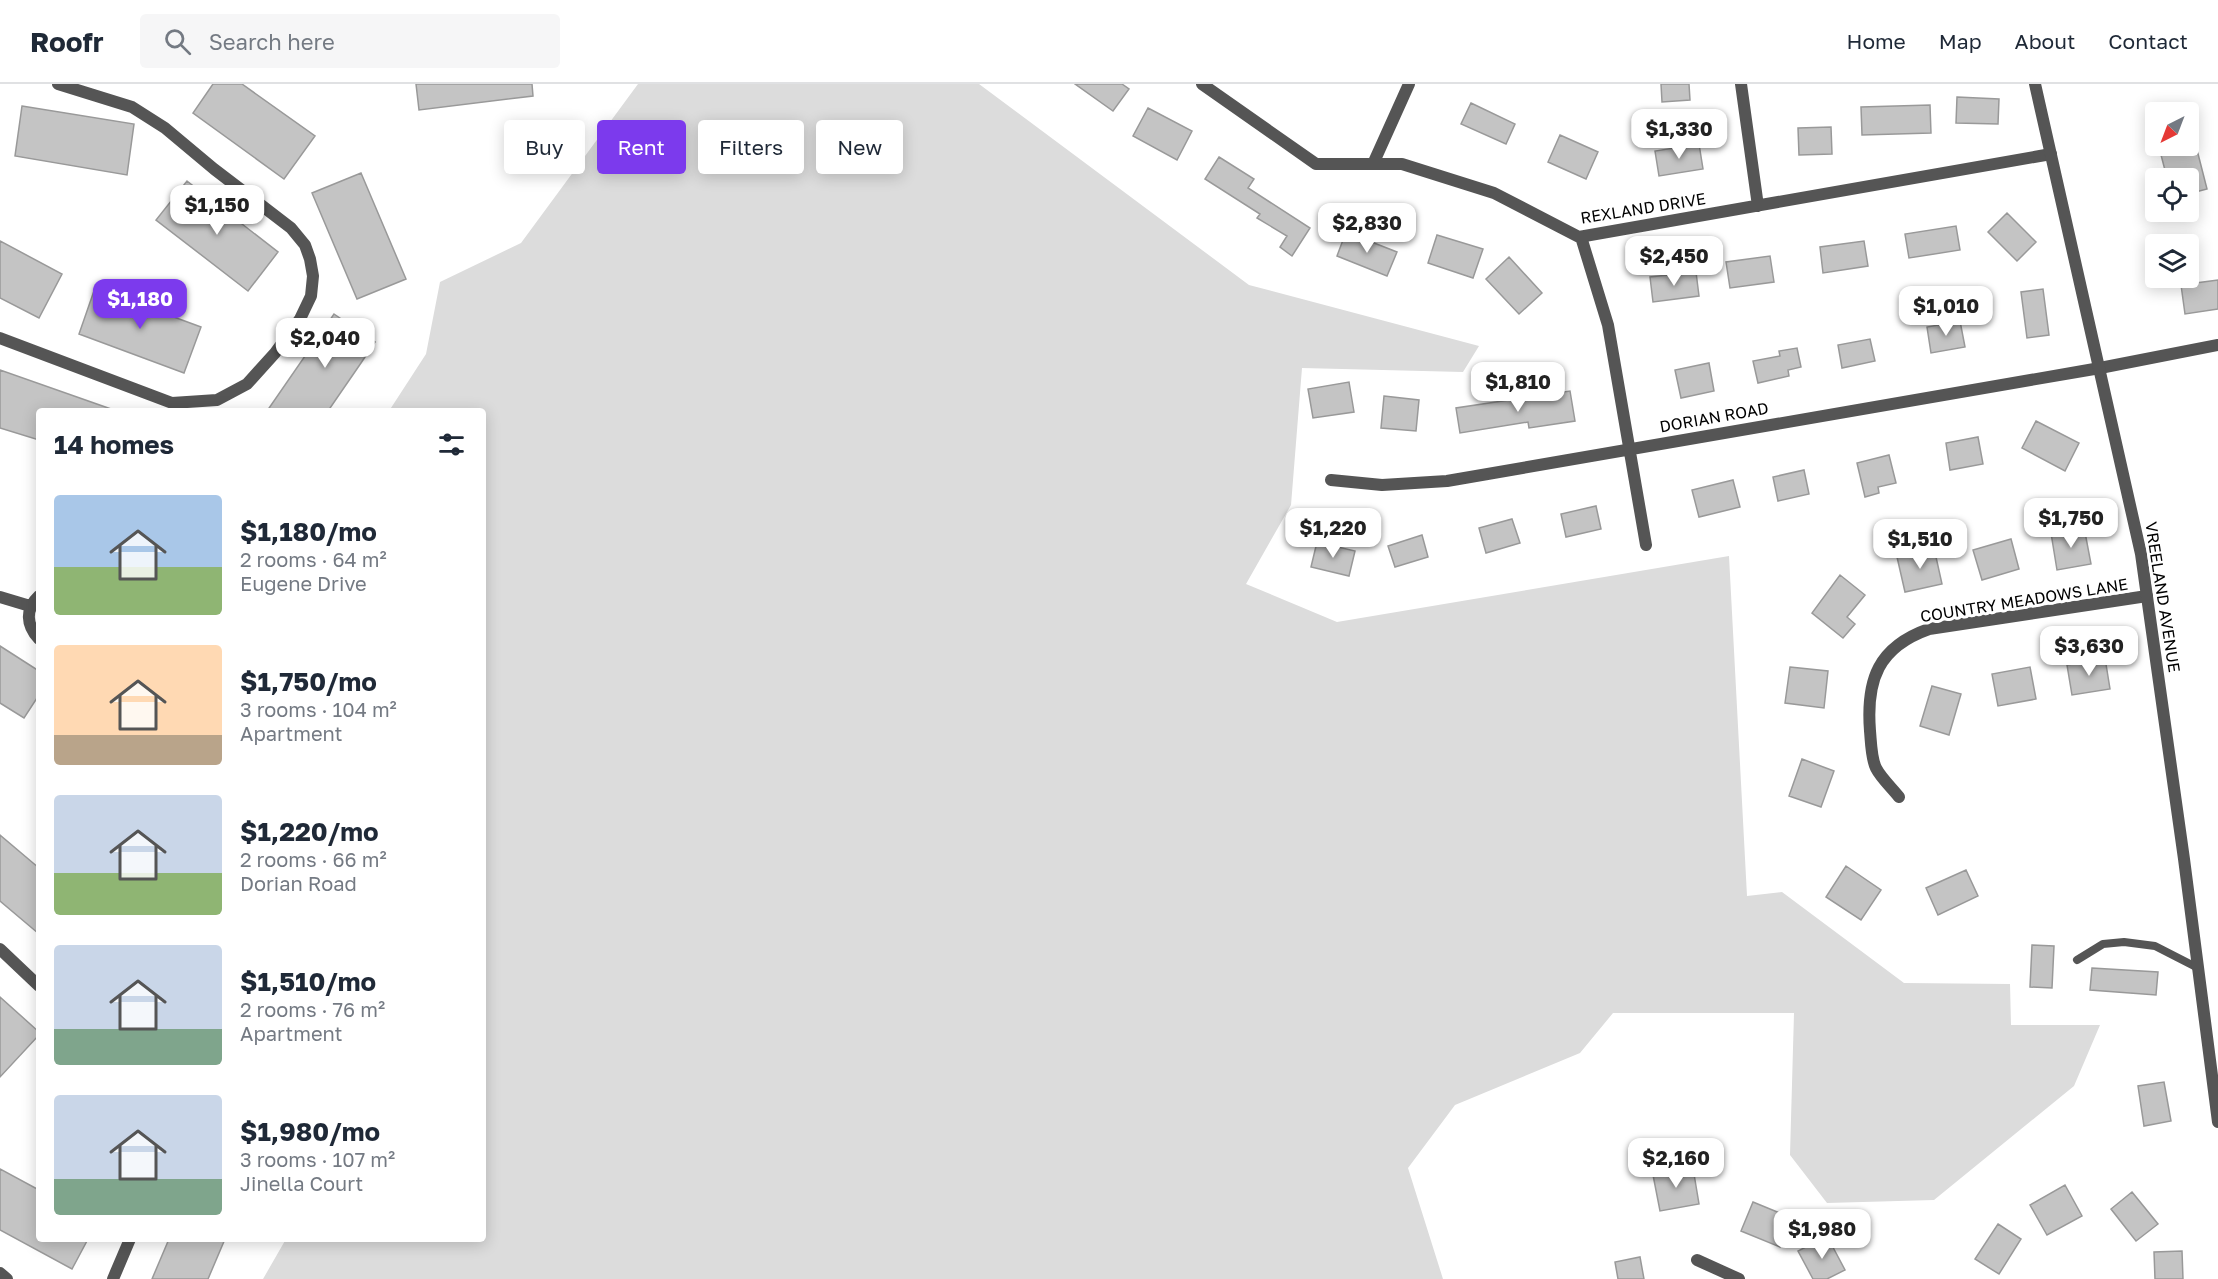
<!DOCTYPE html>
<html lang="en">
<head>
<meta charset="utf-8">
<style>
	:root { --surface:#fff; --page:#f6f6f7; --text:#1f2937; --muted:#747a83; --line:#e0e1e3; --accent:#7c3aed }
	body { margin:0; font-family:"Golos Text",sans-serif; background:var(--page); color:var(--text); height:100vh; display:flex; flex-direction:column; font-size:22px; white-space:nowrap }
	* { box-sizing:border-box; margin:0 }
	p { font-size:20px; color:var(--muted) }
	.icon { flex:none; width:33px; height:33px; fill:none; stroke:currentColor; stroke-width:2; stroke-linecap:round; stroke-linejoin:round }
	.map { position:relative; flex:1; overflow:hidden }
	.sheet { position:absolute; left:36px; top:324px; width:450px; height:834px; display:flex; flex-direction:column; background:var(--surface); border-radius:6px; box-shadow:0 3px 15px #0003 }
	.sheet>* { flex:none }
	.guide { position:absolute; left:504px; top:36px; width:570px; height:54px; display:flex; gap:12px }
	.needle { width:39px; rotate:222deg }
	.controls { position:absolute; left:2145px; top:18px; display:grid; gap:12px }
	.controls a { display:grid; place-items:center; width:54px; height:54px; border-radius:6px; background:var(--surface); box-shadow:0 3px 15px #0003; font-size:30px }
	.price { position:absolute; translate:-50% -51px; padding:0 14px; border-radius:12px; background:#fff; color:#222; font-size:20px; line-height:39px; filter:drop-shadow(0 2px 3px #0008) }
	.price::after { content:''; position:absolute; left:50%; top:36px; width:18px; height:14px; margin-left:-9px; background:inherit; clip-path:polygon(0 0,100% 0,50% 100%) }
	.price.selected { background:var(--accent); color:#fff }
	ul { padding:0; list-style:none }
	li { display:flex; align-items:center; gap:18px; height:150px; padding:0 18px }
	li span { display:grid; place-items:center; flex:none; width:168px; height:120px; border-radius:6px; color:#555 }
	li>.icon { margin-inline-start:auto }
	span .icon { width:72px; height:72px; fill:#fffc; stroke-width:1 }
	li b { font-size:26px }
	h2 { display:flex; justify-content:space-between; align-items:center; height:72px; padding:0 18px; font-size:26px }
	.tag { padding:0 21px; border-radius:6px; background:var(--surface); box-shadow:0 3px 15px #0003; font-size:21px; line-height:54px }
	.tag.selected { background:var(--accent); color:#fff }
	header { display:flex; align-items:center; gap:36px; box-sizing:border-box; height:84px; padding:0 30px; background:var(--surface); border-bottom:2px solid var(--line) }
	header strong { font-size:28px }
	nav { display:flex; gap:33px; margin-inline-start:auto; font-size:21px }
	.search { width:420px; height:54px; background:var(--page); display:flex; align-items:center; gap:15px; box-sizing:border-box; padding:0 21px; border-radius:6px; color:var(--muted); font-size:22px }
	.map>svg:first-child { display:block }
</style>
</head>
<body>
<header>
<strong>Roofr</strong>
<div class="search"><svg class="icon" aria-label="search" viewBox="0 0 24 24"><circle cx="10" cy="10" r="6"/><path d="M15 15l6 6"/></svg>Search here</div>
<nav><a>Home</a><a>Map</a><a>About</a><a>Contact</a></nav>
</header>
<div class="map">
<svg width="2218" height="1195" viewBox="0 0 2218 1195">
	<rect width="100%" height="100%" fill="#fff"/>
	<path fill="#dcdcdc" d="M638,0H979L1249,201L1479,262L1463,288L1302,284L1291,421L1246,500L1337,538L1729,472L1747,812L1782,808L1904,899L2010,900L2011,941H2100L2074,1002L1934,1116L1827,1119L1790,1071L1794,929H1613L1580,969L1455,1021L1408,1084L1443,1195H263L286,1155H483V327H389L426,270L440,198L521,159Z"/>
	<path fill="#c4c4c4" stroke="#999" stroke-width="1.5" d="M213,0H242L315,52L284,95L193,29Z
		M416,0H532L533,12L419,26Z
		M1075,0H1122L1129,5L1113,27Z
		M1661,0H1689L1690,16L1662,18Z
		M1957,13L1999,15L1998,40L1956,39Z
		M1471,19L1515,40L1506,60L1461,40Z
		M1930,21L1931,49L1862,51L1861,23Z
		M22,22L134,40L127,91L15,72Z
		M1148,24L1192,47L1177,76L1133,52Z
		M1831,43L1832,70L1799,71L1798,44Z
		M1560,51L1598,68L1586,95L1548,78Z
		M2195,58L2207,105L2188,110V94H2167L2160,67L2188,62Z
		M1699,60L1703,85L1659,92L1655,67Z
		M1219,73L1254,95L1248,104L1310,144L1292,172L1280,163L1287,152L1257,134L1260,130L1205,95Z
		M361,89L406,195L357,215L312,109Z
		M187,97L278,168L248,207L156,136Z
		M2007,129L2036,158L2017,177L1988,148Z
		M1956,142L1960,166L1909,174L1905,150Z
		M1346,148L1397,168L1387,192L1337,172Z
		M1437,151L1483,165L1473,194L1428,179Z
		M0,157L62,190L39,234L0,214Z
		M1864,157L1868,182L1823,189L1820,163Z
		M1770,172L1774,198L1730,204L1726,178Z
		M1509,173L1542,209L1519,230L1486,195Z
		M1696,188L1699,212L1653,218L1650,193Z
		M2218,196V225L2185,230L2181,201Z
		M95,204L201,243L184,289L79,250Z
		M2043,205L2049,251L2027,254L2021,208Z
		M334,230L375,258L361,279L328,327H267Z
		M1960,237L1965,263L1931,269L1927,243Z
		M1870,255L1875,277L1842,284L1838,261Z
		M1797,264L1801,283L1788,286L1789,292L1758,299L1753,277L1780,272L1779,267Z
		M1709,279L1714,307L1681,314L1675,286Z
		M0,286L111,325L110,327H39V356L0,344Z
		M1349,298L1354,328L1313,334L1308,305Z
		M1570,307L1575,337L1529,344L1528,338L1460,349L1456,324Z
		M1384,312L1419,316L1416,347L1381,344Z
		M2036,337L2079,359L2065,387L2022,364Z
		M1978,353L1983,380L1950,386L1946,359Z
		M1889,371L1896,399L1878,403L1879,409L1865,413L1857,379Z
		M1804,386L1809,410L1778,417L1773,393Z
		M1733,396L1740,423L1699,433L1692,406Z
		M1596,422L1601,445L1566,453L1561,430Z
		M1512,435L1520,459L1486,469L1479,444Z
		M2084,443L2091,480L2057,486L2051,449Z
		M1422,451L1428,473L1395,483L1388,462Z
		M2011,455L2019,485L1982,496L1973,466Z
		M1317,458L1355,467L1349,492L1311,483Z
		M1934,464L1942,500L1905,508L1897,473Z
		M1840,491L1865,511L1847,533L1855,540L1843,554L1812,529Z
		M0,562L39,587V611L24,634L0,619Z
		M2105,574L2110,605L2072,611L2067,581Z
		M1790,583L1828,587L1824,624L1785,619Z
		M2030,583L2036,615L1998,622L1992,590Z
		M1932,602L1961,610L1949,651L1920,642Z
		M1802,675L1834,687L1821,723L1789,712Z
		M0,751L39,784V850L0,817Z
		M1846,782L1881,806L1861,836L1826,813Z
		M1966,786L1978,812L1938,831L1926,804Z
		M2032,861L2054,862L2052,904L2030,903Z
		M2092,884L2158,888L2156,911L2090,906Z
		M0,913L39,948V951L0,993Z
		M2164,998L2171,1037L2144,1042L2138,1002Z
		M1693,1084L1699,1120L1660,1127L1653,1091Z
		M0,1085L39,1106V1155H88L72,1185L0,1146Z
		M2065,1101L2082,1132L2047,1151L2030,1121Z
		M2132,1108L2158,1140L2136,1157L2111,1125Z
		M1753,1118L1792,1134L1780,1163L1741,1147Z
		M1998,1140L2021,1155L1999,1190L1975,1175Z
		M1827,1152L1845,1186L1827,1195H1813L1798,1167Z
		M169,1155H225L208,1195H152Z
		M2182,1167L2183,1195H2155L2154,1168Z
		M1640,1173L1644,1195H1618L1615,1178Z"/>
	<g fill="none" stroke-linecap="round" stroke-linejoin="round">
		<path stroke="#555" stroke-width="8" d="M2077,876L2103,860L2124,858L2155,862L2198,884"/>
		<path stroke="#555" stroke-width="12" d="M1202,0L1316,80H1402L1494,109L1579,153L2051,70
			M1741,0L1758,122
			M1373,80L1409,0
			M1581,153L1608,241L1646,461
			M0,254L172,319L217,316L247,300L275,269L300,235L311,212L313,192L310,175L305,161L291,144L214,85L165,44L132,23L58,0
			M1331,396L1382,401L1447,397L2100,284L2218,261
			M39,512C25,525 26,541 39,555
			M0,513L30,522
			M1899,713C1892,704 1881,694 1876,684C1871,674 1871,657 1870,647C1866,596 1878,563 1929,545L2147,512
			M0,865L39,902
			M1697,1176L1739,1195
			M0,1189L7,1195
			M113,1195L130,1155"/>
		<path stroke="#555" stroke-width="12" d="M2035,0L2141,470L2184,775L2218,1038"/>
	</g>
	<g text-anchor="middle" stroke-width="6" stroke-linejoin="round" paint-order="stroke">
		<g font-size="16" fill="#000" stroke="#fff">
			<text transform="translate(1643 124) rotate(-9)" y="6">REXLAND DRIVE</text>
			<text transform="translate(1714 333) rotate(-10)" y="6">DORIAN ROAD</text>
			<text transform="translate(2163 513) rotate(81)" y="6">VREELAND AVENUE</text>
			<text transform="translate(2024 516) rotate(-9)" y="6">COUNTRY MEADOWS LANE</text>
		</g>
	</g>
</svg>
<div class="controls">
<a><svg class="needle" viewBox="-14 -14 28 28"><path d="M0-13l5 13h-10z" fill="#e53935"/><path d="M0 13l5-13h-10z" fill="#747a83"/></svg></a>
<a><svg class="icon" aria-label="locate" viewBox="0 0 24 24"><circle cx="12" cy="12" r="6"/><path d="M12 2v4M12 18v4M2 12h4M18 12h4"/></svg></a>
<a><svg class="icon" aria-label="layers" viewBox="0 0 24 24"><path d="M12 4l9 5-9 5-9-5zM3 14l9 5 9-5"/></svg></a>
</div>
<b class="price" style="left:1679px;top:76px">$1,330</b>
<b class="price" style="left:217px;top:152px">$1,150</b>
<b class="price" style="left:1367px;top:170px">$2,830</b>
<b class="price" style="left:1674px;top:203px">$2,450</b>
<b class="price selected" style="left:140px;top:246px">$1,180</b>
<b class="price" style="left:1946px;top:253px">$1,010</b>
<b class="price" style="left:325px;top:285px">$2,040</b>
<b class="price" style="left:1518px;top:329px">$1,810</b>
<b class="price" style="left:2071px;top:465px">$1,750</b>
<b class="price" style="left:1333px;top:475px">$1,220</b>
<b class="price" style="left:1920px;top:486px">$1,510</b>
<b class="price" style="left:2089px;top:593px">$3,630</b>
<b class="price" style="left:1676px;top:1105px">$2,160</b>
<b class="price" style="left:1822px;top:1176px">$1,980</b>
<div class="guide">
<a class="tag">Buy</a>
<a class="tag selected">Rent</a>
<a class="tag">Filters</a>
<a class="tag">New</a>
</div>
<section class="sheet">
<h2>14 homes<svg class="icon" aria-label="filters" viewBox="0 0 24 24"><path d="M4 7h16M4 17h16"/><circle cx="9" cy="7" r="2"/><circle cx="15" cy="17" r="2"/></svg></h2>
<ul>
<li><span style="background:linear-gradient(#a9c7e8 60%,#8fb573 0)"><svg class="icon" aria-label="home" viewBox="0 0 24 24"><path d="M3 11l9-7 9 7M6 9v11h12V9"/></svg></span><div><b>$1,180/mo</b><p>2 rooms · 64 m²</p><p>Eugene Drive</p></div></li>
<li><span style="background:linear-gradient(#ffd9b3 75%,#b9a48a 0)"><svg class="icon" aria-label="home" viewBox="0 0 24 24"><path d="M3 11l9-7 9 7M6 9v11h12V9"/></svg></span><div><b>$1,750/mo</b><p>3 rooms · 104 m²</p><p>Apartment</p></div></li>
<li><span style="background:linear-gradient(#c9d6e8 65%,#8fb573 0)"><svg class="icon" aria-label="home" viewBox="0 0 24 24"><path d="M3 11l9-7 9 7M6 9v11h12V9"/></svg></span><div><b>$1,220/mo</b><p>2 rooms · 66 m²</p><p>Dorian Road</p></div></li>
<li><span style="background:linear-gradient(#c9d6e8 70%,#7fa58c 0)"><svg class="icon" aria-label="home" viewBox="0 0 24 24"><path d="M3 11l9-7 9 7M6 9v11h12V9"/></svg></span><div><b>$1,510/mo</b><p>2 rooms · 76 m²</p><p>Apartment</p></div></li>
<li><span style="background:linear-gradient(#c9d6e8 70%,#7fa58c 0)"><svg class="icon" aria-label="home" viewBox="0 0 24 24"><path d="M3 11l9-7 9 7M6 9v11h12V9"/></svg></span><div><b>$1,980/mo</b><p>3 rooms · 107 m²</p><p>Jinella Court</p></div></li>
</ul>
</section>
</div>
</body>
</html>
